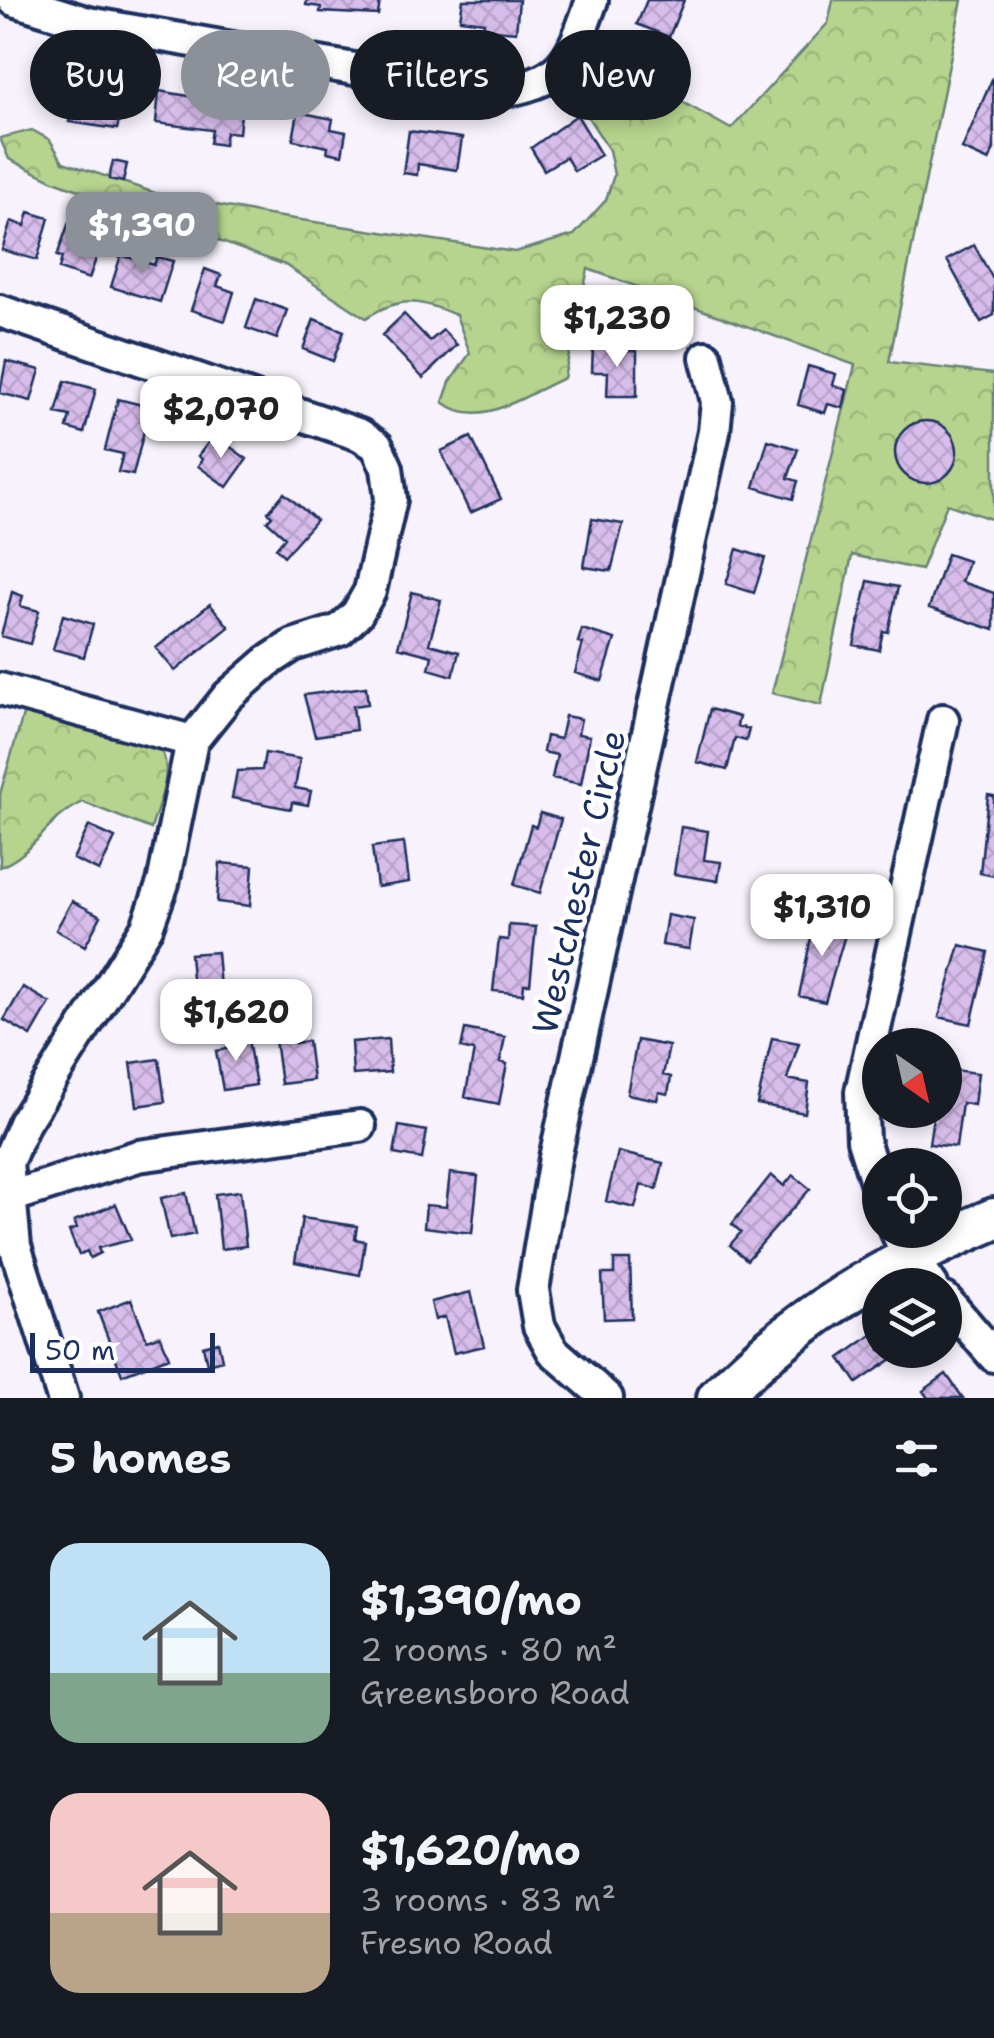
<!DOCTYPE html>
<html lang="en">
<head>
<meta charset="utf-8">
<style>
	:root { --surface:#171b24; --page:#20242c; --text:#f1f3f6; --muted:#9ea1a6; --accent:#8c9099 }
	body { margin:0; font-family:"Shantell Sans",sans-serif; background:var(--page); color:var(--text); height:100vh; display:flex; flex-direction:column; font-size:38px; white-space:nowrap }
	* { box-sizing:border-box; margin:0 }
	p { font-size:32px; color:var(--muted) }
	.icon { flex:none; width:55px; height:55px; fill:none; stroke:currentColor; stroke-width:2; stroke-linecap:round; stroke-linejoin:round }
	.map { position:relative; height:1398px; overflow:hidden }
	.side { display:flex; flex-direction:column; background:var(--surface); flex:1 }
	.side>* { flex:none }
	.hud { position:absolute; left:30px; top:30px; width:935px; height:90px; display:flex; gap:20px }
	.needle { width:65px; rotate:146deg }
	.buttons { position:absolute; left:862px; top:1028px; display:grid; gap:20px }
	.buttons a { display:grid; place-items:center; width:100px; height:100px; border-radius:50%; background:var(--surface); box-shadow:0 5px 15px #0003; font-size:50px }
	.scale { position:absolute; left:30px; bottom:25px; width:185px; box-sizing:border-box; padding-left:10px; border:5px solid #1b2f5e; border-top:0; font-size:28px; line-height:35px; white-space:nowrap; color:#1b2f5e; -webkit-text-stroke:8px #fff; paint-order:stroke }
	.price { position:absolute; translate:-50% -85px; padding:0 22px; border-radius:20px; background:#fff; color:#222; font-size:32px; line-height:65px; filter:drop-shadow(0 2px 5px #0008) }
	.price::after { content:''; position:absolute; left:50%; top:60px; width:30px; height:22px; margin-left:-15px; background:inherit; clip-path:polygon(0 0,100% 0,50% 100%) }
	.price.on { background:var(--accent); color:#fff }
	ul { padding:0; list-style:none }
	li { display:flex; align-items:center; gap:30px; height:250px; padding:0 50px }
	li span { display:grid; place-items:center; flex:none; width:280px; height:200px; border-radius:30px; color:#555 }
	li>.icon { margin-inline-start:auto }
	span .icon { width:120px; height:120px; fill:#fffc; stroke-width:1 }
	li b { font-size:42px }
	h2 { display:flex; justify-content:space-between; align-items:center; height:120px; padding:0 50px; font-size:42px }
	.tag { padding:0 35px; border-radius:45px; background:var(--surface); box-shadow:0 5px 15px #0003; font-size:35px; line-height:90px }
	.tag.on { background:var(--accent); color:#fff }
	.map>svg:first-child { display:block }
</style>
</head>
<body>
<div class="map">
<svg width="994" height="1398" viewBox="0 0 994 1398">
	<defs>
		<pattern id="forest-crowns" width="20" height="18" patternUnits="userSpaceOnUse" patternTransform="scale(2.5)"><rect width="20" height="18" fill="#b6d48d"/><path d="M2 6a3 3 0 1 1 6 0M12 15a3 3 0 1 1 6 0" fill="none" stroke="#9cb67c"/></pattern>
		<pattern id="building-cross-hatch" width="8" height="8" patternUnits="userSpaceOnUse" patternTransform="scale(2.5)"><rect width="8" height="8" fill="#d8bdeb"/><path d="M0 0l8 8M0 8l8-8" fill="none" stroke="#b9a3cc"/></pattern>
	</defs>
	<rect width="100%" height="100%" fill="#f7f2fb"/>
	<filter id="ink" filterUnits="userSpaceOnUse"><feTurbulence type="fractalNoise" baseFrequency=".01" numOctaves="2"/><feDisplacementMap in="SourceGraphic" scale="20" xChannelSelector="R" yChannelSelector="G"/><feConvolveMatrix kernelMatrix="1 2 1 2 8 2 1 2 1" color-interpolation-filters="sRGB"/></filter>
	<g filter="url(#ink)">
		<path fill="url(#forest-crowns)" stroke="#688276" stroke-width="2.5" d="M833,0H962L889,362L994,374V520L947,504L921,570L852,555L821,705L772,693L855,365L588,269L564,378C526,394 480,431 443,402L450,382L470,353L456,315C419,300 401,295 366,318L285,265L54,181L9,159L0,138L32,130L50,140L63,162L155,193L268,215L515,252L574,235L606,200L614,175L609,150L571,90L592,52L731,129L828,23Z
			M25,708L154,743C179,762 158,804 151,829L83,802C47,818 36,853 0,867V794Z"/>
		<path fill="url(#building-cross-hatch)" stroke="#1b2f5e" stroke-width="2.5" d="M307,0H380L378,15L320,12L321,7L306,5Z
			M463,0H519L516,32L483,29L484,22L460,19Z
			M647,0H684L669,37L637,24Z
			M993,77L994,149L989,161L962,149Z
			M76,78L111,83L109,93L126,95L117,129L69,122Z
			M159,91L242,105L239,133L226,132L224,145L210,143L212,130L156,123Z
			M298,112L333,119L331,129L346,132L342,155L327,152L328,147L293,140Z
			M577,115L601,155L574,171L566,157L544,170L531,148Z
			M409,131L462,138L457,170L418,164L417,175L403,173Z
			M113,161L127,164L123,182L109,179Z
			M29,212L49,218L37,260L2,250L11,221L25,226Z
			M69,222L81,226L75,242L99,250L89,279L59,269L62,257L57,256Z
			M974,245L994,281V315L981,322L947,260Z
			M121,255L154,265L157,257L173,261L160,302L111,287Z
			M205,269L221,275L217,286L234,292L225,321L191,310Z
			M256,299L287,310L277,339L246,328Z
			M404,314L430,341L443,330L457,345L423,378L382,335Z
			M314,319L344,331L333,361L303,349Z
			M593,346L637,351V396H607L608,372H592Z
			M6,361L40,370L31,401L0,393Z
			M808,366L836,374L833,385L847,390L843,408L828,404L825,413L798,405Z
			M65,381L96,389L84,433L67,428L70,416L56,413Z
			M118,399L150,407L133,475L118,472L123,454L105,450Z
			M895 452a31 31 0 1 1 62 0a31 31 0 1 1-62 0Z
			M214,435L247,459L227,487L198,466L202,459L198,456Z
			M471,437L501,499L470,513L441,451Z
			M768,440L798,449L788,478L798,481L793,499L754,487Z
			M284,493L316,520L284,556L276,548L285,537L267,521L272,516L268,512Z
			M592,519L623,524L611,571L584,567Z
			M737,549L765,558L754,593L726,584Z
			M947,554L968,561L961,582L994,593V630L929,608Z
			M868,581L898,587L888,632L883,631L879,650L854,645Z
			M12,592L23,596L20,606L39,611L30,644L1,636Z
			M412,592L441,600L429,644L459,652L453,676L429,669L432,656L398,647Z
			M210,604L229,627L175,671L156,648Z
			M63,615L93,624L84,657L53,649Z
			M582,629L615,639L602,681L575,673L583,643L578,642Z
			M366,687L368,704L353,706L356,730L315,736L304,695Z
			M710,709L739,717L737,726L749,729L746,741L735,738L727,770L697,762Z
			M565,716L581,719L578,734L590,736L581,784L552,778L557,755L543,752L546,736L560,739Z
			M265,753L300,759L295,788L311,791L308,805L292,802L291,809L232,798L237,771L262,770Z
			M988,795L994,796V876L980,873Z
			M540,813L561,819L540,893L514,885L531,825L536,827Z
			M89,826L115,838L99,871L73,859Z
			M681,827L708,831L704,860L721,862L718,881L674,874Z
			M404,843L409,882L377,887L372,847Z
			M220,863L253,866L250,906L217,902Z
			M72,901L101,916L85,946L56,930Z
			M667,915L694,920L689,949L662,945Z
			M815,918L848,925L825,1002L799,996Z
			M509,925L536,927L530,984H524L523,994L493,991L499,939L508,940Z
			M960,945L988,952L971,1024L939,1017Z
			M217,952L220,987L193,990L190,954Z
			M23,987L50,1003L31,1036L4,1020Z
			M465,1029L505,1037L500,1062L507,1064L499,1104L465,1097L474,1051L461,1048Z
			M294,1030L295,1043L308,1041L313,1080L281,1084L274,1032Z
			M247,1034L256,1085L223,1090L216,1051L231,1048L229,1037Z
			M772,1038L799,1043L787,1079L809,1083L805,1113L757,1104Z
			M388,1039L390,1072L353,1075L351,1042Z
			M637,1040L669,1046L663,1075L671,1077L668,1094L659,1092L657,1100L627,1094Z
			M159,1059L165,1102L137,1106L131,1063Z
			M945,1069L978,1073L974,1105L962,1103L956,1147L929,1144L934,1110H945Z
			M399,1126L427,1131L422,1159L394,1154Z
			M618,1152L663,1163L657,1189L641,1185L635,1208L606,1201Z
			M450,1173L478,1176L472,1233L424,1227L426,1205L446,1207Z
			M771,1175L784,1186L793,1175L810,1189L747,1260L730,1245L741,1232L732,1224Z
			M240,1191L246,1246L221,1249L215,1194Z
			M186,1193L195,1234L170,1239L161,1198Z
			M116,1204L131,1240L98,1248L100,1253L90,1258L87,1251L79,1255L69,1231L77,1228L74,1221Z
			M302,1218L357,1226L355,1239L365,1241L360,1275L295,1262Z
			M614,1260H630L632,1318L604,1319L602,1274H614Z
			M471,1292L484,1346L454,1353L445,1317L435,1320L431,1302Z
			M131,1299L147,1340L160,1335L169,1357L122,1375L98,1312Z
			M876,1332L880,1350L899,1354L857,1383L840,1358Z
			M218,1342L222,1360L207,1364L203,1346Z
			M946,1374L963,1398H928L923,1391Z"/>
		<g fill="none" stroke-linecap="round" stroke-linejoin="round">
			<defs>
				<path id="street" d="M14,0L88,23L493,93C565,81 569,65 592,0
					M0,311L360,435L377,446L387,468L391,499L370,591L357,614L340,630L293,645L267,662L228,696L192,741L163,883L147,927L24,1123L7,1163L15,1246L63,1398
					M0,689L192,741
					M880,1194L863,1140L861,1092L943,720
					M7,1198L138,1156L360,1126
					M896,1230L907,1255L932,1285
					M945,1299L994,1356
					M607,1398L553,1351L539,1326L533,1290L555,1158L714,432L717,402L706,357"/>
				<path id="secondary" d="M718,1398C800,1314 887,1264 994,1219"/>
			</defs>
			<use href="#street" stroke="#1b2f5e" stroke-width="38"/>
			<use href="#secondary" stroke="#1b2f5e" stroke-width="48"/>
			<use href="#street" stroke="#fff" stroke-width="30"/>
			<use href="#secondary" stroke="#fff" stroke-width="40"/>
		</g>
	</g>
	<g text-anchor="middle" stroke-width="9" stroke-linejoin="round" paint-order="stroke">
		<g font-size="35" fill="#1b2f5e" stroke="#fff">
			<text transform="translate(579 882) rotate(-77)" y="12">Westchester Circle</text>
		</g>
	</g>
</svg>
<div class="buttons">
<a><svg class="needle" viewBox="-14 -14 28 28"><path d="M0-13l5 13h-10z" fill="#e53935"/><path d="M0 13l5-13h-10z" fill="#9ea1a6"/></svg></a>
<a><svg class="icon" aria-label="locate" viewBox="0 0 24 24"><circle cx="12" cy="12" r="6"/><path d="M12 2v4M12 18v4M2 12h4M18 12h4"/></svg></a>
<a><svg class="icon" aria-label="layers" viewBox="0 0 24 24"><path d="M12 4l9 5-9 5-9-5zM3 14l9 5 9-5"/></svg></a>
</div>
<div class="scale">50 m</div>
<b class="price on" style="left:142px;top:277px">$1,390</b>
<b class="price" style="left:617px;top:370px">$1,230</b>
<b class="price" style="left:221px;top:461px">$2,070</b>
<b class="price" style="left:822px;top:959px">$1,310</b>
<b class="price" style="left:236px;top:1064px">$1,620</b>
<div class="hud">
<a class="tag">Buy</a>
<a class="tag on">Rent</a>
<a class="tag">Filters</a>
<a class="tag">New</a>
</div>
</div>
<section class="side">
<h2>5 homes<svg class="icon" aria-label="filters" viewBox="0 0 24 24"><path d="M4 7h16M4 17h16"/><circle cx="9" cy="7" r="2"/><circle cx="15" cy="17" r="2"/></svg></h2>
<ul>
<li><span style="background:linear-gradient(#bfe0f5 65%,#7fa58c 0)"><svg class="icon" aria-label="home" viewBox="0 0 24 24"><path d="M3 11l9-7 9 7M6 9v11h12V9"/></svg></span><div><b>$1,390/mo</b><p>2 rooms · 80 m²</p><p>Greensboro Road</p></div></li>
<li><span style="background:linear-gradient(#f6c9c9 60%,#b9a48a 0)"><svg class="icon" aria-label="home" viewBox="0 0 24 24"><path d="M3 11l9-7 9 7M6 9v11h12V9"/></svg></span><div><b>$1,620/mo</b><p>3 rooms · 83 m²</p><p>Fresno Road</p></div></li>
</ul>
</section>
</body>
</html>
